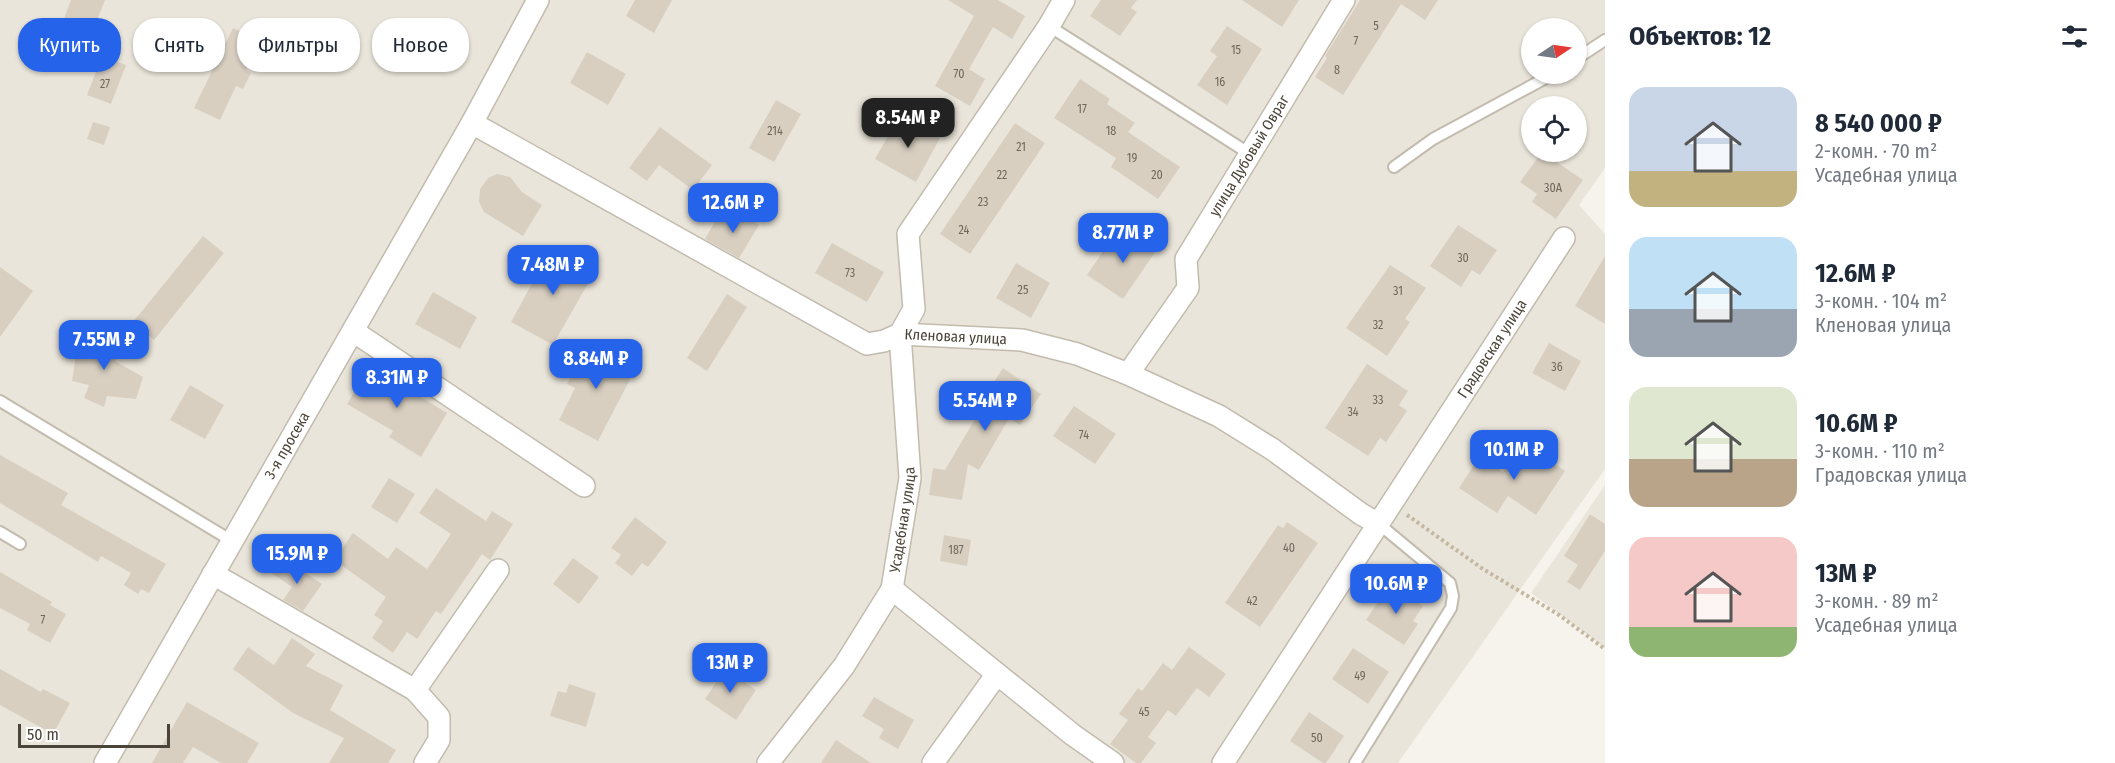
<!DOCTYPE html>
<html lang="ru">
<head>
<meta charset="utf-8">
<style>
	:root { --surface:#fff; --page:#f6f6f7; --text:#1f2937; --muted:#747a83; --accent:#2563eb }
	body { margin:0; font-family:"Fira Sans Condensed",sans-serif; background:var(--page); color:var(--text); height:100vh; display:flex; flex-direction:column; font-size:22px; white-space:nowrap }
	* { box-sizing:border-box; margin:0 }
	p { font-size:20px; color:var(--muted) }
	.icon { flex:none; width:33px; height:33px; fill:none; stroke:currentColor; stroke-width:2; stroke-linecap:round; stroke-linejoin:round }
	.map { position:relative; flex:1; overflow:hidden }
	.side { display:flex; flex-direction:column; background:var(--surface); width:510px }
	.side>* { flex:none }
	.hud { position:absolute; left:18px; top:18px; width:570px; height:54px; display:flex; gap:12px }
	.needle { width:39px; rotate:77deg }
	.fabs { position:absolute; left:1521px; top:18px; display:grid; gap:12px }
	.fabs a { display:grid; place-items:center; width:66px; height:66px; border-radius:50%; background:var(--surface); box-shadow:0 2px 4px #0004; font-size:30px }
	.scale { position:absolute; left:18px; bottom:15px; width:152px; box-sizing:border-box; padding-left:6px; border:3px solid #4b4439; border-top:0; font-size:16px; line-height:21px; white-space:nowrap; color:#4b4439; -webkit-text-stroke:4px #fff; paint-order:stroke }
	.price { position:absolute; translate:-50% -51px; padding:0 14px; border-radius:12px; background:var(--accent); color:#fff; font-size:20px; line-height:39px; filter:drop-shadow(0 2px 3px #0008) }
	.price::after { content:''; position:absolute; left:50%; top:36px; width:18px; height:14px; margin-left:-9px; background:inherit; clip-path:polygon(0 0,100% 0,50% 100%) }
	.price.active { background:#222; color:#fff }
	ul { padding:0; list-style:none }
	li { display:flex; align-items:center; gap:18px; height:150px; padding:0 24px }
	li span { display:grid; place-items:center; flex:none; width:168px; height:120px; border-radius:18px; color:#555 }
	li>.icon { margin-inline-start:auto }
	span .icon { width:72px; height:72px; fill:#fffc; stroke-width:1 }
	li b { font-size:26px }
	h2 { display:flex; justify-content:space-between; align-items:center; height:72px; padding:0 24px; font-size:26px }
	.chip { padding:0 21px; border-radius:24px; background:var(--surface); box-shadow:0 2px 4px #0004; font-size:21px; line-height:54px }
	.chip.active { background:var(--accent); color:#fff }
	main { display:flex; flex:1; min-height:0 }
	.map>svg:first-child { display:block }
</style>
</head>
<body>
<main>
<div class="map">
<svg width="1605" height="763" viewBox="0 0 1605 763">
	<rect width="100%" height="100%" fill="#f6f3ec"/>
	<path fill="#eae5da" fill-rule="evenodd" d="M0,0H1605V168L1579,205L1605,234V469L1398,763H0ZM1532,28H1576V74H1532ZM1532,106H1576V152H1532Z
		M1605,485V648L1531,593Z"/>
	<path fill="#d8cfc1" d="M71,0H105L91,35L62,24Z
		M635,0H672L654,33L626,16Z
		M948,0H998L1025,16L1012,39L993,27L969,69L985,79L970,106L935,86L974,16Z
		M1101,0H1137L1131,8L1137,12L1120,36L1090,16Z
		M1242,0H1299L1282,27Z
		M1360,0H1438L1425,20L1401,4L1343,95L1315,77L1327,58L1325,56Z
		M1227,26L1262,49L1227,105L1197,85L1217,56L1210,51Z
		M233,28L260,41L246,70L251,73L243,89L236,86L220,120L194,108Z
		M87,51L126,65L111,104L87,95L96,72L81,67Z
		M587,52L626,74L608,105L570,83Z
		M1080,79L1110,99L1107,104L1135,123L1128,132L1180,167L1158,199L1111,167L1116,158L1054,118Z
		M776,100L801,114L774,162L749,148Z
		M900,115L940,138L916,182L875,159Z
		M93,122L110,127L104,145L87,139Z
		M1015,123L1045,143L970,254L940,234Z
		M660,127L712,165L693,190L659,165L647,181L629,168Z
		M1542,152L1583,180L1556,219L1532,202L1537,194L1520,182Z
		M497,174L510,177L522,192L542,205L523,236L484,212L479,202L480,189L488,178Z
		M733,210L759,225L739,258L705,239L717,218L725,223Z
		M1458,225L1497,250L1480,275L1472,270L1461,287L1430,266Z
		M1142,233L1160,245L1123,299L1087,275L1115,234L1134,247Z
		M203,236L224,253L154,340L133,322Z
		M832,243L884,272L867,302L815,273Z
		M552,247L595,271L553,345L511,322Z
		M1605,256V324L1575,306Z
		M1016,263L1050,283L1031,318L996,298Z
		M1390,265L1426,288L1405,319L1410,322L1387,356L1346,328Z
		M0,267L33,291L0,337Z
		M433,292L477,317L460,349L415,324Z
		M727,294L747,307L707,371L687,358Z
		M79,336L133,344L115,361L143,377L136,399L107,396L104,407L84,398L89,385L72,381Z
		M589,342L637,366L598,441L559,420L575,388L567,384Z
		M1549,343L1581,361L1565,391L1532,373Z
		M372,361L399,377L396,382L447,413L421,457L389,437L393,431L347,404Z
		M1367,364L1408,391L1399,405L1407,411L1386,442L1380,438L1368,456L1325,428Z
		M1003,368L1041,394L1020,425L1009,418L979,470L968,464L962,500L929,495L933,468L945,470L985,402L982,400Z
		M190,385L224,405L205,439L170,420Z
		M1074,406L1116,434L1095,464L1053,436Z
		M1523,443L1565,471L1536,515L1508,496L1497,513L1459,488L1479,457L1503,472Z
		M0,455L68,493L61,505L166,564L149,593L141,589L138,594L124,585L131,573L101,556L98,562L0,503Z
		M389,478L415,494L397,523L371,507Z
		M436,488L486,521L492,511L513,524L490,560L482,554L441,614L436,611L417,639L407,632L393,653L372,638L383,621L374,615L386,597L334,560L353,533L388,559L396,547L427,569L451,534L419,513Z
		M1590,514L1605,524V551L1580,590L1567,582L1578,565L1564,556Z
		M635,517L667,542L648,567L642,563L632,576L615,563L621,555L611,548Z
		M1287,522L1318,543L1260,627L1225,603L1278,525L1283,528Z
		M944,535L971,540L967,566L940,561Z
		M284,558L322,584L303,611L283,600L292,587L273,574Z
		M573,558L599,577L579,604L553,584Z
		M0,572L52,602L50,605L66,614L50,643L27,630L30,624L0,608Z
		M1390,584L1423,606L1413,621L1418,624L1404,645L1366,620Z
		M292,638L315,654L306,666L343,685L330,710L396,750L388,763H329L344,738L293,713L233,669L248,647L274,665Z
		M1189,647L1226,674L1209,697L1197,688L1176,716L1168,710L1148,737L1156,743L1141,763H1136L1110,744L1128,720L1119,714L1138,688L1142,691L1163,663L1172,670Z
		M1353,648L1389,672L1368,704L1332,679Z
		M0,669L41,692L43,689L70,703L53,734L0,705Z
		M725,669L756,690L736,720L705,699Z
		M569,684L596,693L586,727L550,716L558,691L566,693Z
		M874,697L914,720L898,749L879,738L884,729L862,716Z
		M187,702L259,743L247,763H221L193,747L183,763H152Z
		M1309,712L1344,736L1326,763H1323L1290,741Z
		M836,740L871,763H821Z"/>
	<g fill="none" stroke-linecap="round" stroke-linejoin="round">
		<defs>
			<path id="lane" d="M1049,26L1250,154
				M1576,59L1605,40
				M1394,167L1433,139L1553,74
				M0,401L232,541
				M0,532L20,544
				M1355,763L1451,608L1453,596L1450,583L1379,524"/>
			<g id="street">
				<path id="s1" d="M472,123L867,344L884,341L900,334L1022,340L1077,354L1128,374L1219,416L1272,449L1361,514L1379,524"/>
				<path d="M353,331L584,486"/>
				<path id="s2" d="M1128,374L1188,288L1186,259L1344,0"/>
				<path d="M213,574L415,690L439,717V740L425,763"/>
				<path d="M892,589L1073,735L1113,763"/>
				<path d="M415,690L498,570"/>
				<path id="s3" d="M105,763L472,123L538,0"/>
				<path id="s4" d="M768,763L844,666L892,589L910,478L900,334L914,309L908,234L1049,26L1064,0"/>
				<path d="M933,763L997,674"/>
				<path id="s5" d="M1223,763L1564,238"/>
			</g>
		</defs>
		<use href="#lane" stroke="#c2bbae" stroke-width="14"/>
		<use href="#street" stroke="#c2bbae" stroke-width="24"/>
		<path stroke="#c4b79f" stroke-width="4" stroke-dasharray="3 3" stroke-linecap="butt" d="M1407,515L1483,569L1559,615L1605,649"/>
		<use href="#lane" stroke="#fff" stroke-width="10"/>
		<use href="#street" stroke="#fff" stroke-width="21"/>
	</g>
	<g text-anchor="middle" stroke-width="4.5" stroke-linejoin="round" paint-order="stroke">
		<g font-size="12" fill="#6e675b">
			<text x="1376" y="30">5</text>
			<text x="1356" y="45">7</text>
			<text x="1236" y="54">15</text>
			<text x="1337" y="74">8</text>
			<text x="959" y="78">70</text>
			<text x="1220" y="86">16</text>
			<text x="105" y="88">27</text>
			<text x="1082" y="113">17</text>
			<text x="775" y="135">214</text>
			<text x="1111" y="135">18</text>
			<text x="1021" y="151">21</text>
			<text x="1132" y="162">19</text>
			<text x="1002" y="179">22</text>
			<text x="1157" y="179">20</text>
			<text x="1553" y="192">30А</text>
			<text x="983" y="206">23</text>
			<text x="964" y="234">24</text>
			<text x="1463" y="262">30</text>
			<text x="850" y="277">73</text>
			<text x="1023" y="294">25</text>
			<text x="1398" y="295">31</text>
			<text x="1378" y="329">32</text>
			<text x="1557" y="371">36</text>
			<text x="1378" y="404">33</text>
			<text x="1353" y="416">34</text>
			<text x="1084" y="439">74</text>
			<text x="1289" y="552">40</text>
			<text x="956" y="554">187</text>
			<text x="1252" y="605">42</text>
			<text x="43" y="624">7</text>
			<text x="1360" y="680">49</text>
			<text x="1144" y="716">45</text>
			<text x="1317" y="742">50</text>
		</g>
		<g font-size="15" fill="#4b4439" stroke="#fff">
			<text dy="5" stroke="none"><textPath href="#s2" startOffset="255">улица Дубовый Овраг</textPath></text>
			<text dy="5" stroke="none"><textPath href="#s1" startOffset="543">Кленовая улица</textPath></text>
			<text dy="5" stroke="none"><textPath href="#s5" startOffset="494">Градовская улица</textPath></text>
			<text dy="5" stroke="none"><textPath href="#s3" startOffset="366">3-я просека</textPath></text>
			<text dy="5" stroke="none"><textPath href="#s4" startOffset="284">Усадебная улица</textPath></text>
		</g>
	</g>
</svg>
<div class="fabs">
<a><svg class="needle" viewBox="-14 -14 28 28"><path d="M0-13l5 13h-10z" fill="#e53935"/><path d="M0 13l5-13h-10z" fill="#747a83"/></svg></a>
<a><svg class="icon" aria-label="locate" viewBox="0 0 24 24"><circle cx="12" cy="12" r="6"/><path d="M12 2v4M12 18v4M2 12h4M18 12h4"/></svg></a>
</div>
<div class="scale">50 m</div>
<b class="price active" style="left:908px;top:149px">8.54M ₽</b>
<b class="price" style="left:733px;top:234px">12.6M ₽</b>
<b class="price" style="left:1123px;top:264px">8.77M ₽</b>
<b class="price" style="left:553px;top:296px">7.48M ₽</b>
<b class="price" style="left:104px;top:371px">7.55M ₽</b>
<b class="price" style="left:596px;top:390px">8.84M ₽</b>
<b class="price" style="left:397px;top:409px">8.31M ₽</b>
<b class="price" style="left:985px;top:432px">5.54M ₽</b>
<b class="price" style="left:1514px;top:481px">10.1M ₽</b>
<b class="price" style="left:297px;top:585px">15.9M ₽</b>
<b class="price" style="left:1396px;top:615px">10.6M ₽</b>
<b class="price" style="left:730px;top:694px">13M ₽</b>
<div class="hud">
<a class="chip active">Купить</a>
<a class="chip">Снять</a>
<a class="chip">Фильтры</a>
<a class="chip">Новое</a>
</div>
</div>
<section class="side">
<h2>Объектов: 12<svg class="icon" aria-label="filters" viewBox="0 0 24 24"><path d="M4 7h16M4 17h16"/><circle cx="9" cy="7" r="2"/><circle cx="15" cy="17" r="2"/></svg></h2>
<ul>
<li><span style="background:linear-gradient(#c9d6e8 70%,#c2b280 0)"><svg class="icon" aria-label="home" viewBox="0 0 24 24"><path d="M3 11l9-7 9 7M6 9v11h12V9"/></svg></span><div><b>8 540 000 ₽</b><p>2-комн. · 70 m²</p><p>Усадебная улица</p></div></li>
<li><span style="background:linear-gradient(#bfe0f5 60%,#9aa5b1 0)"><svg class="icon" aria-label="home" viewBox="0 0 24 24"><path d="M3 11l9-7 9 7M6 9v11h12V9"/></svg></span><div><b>12.6M ₽</b><p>3-комн. · 104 m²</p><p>Кленовая улица</p></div></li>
<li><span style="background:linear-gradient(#dfe7d0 60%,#b9a48a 0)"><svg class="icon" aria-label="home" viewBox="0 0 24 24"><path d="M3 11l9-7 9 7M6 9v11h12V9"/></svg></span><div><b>10.6M ₽</b><p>3-комн. · 110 m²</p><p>Градовская улица</p></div></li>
<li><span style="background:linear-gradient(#f6c9c9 75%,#8fb573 0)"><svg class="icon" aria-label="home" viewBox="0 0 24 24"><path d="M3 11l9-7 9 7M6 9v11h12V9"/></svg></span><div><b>13M ₽</b><p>3-комн. · 89 m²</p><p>Усадебная улица</p></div></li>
</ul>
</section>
</main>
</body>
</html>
